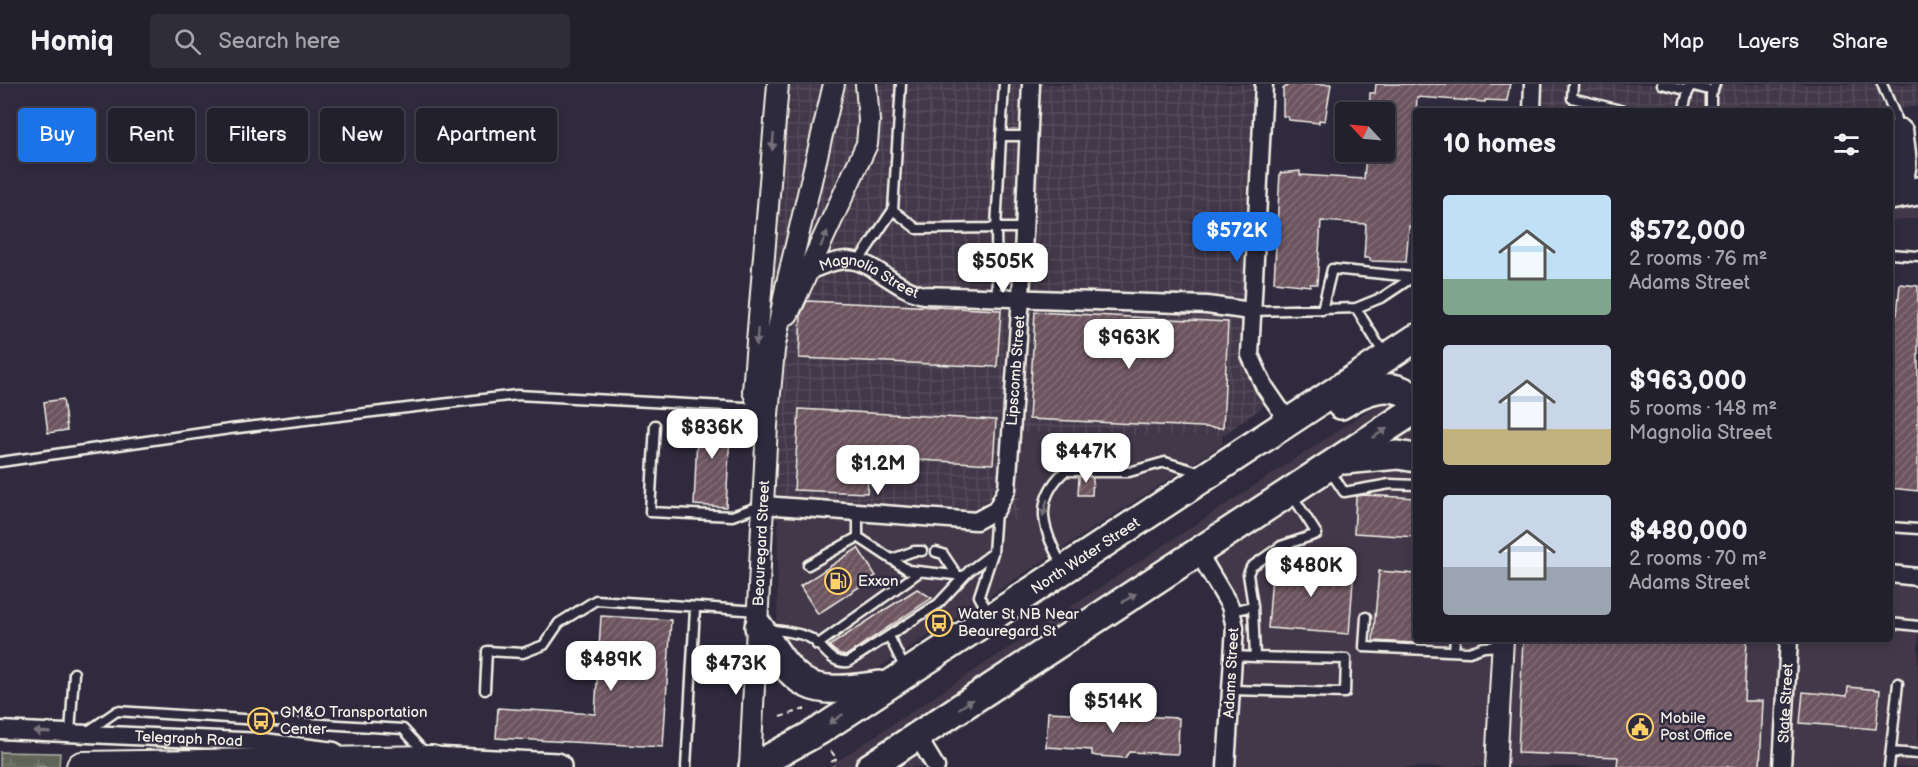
<!DOCTYPE html>
<html lang="en">
<head>
<meta charset="utf-8">
<style>
	:root { --surface:#23202e; --page:#2f2d3a; --text:#f1f3f6; --muted:#a3a3aa; --line:#403e4a; --accent:#1a73e8 }
	body { margin:0; font-family:"Balsamiq Sans",sans-serif; background:var(--page); color:var(--text); height:100vh; display:flex; flex-direction:column; font-size:22px; white-space:nowrap }
	* { box-sizing:border-box; margin:0 }
	p { font-size:20px; color:var(--muted) }
	.icon { flex:none; width:33px; height:33px; fill:none; stroke:currentColor; stroke-width:2; stroke-linecap:round; stroke-linejoin:round }
	.map { position:relative; flex:1; overflow:hidden }
	.side { position:absolute; left:1413px; top:24px; width:480px; height:534px; display:flex; flex-direction:column; background:var(--surface); border-radius:6px; box-shadow:0 3px 9px #0003,0 0 0 2px var(--line) }
	.side>* { flex:none }
	.top-card { position:absolute; left:18px; top:24px; width:570px; height:54px; display:flex; gap:12px }
	.needle { width:39px; rotate:296deg }
	.fabs { position:absolute; left:1335px; top:18px; display:grid; gap:12px }
	.fabs a { display:grid; place-items:center; width:60px; height:60px; border-radius:6px; background:var(--surface); box-shadow:0 3px 9px #0003,0 0 0 2px var(--line); font-size:30px }
	.price { position:absolute; translate:-50% -51px; padding:0 14px; border-radius:12px; background:#fff; color:#222; font-size:20px; line-height:39px; filter:drop-shadow(0 2px 3px #0008) }
	.price::after { content:''; position:absolute; left:50%; top:36px; width:18px; height:14px; margin-left:-9px; background:inherit; clip-path:polygon(0 0,100% 0,50% 100%) }
	.price.active { background:var(--accent); color:#fff }
	ul { padding:0; list-style:none }
	li { display:flex; align-items:center; gap:18px; height:150px; padding:0 30px }
	li span { display:grid; place-items:center; flex:none; width:168px; height:120px; border-radius:6px; color:#555 }
	li>.icon { margin-inline-start:auto }
	span .icon { width:72px; height:72px; fill:#fffc; stroke-width:1 }
	li b { font-size:26px }
	h2 { display:flex; justify-content:space-between; align-items:center; height:72px; padding:0 30px; font-size:26px }
	.tag { padding:0 21px; border-radius:6px; background:var(--surface); box-shadow:0 3px 9px #0003,0 0 0 2px var(--line); font-size:21px; line-height:54px }
	.tag.active { background:var(--accent); color:#fff }
	header { display:flex; align-items:center; gap:36px; box-sizing:border-box; height:84px; padding:0 30px; background:var(--surface); border-bottom:2px solid var(--line) }
	header strong { font-size:28px }
	nav { display:flex; gap:33px; margin-inline-start:auto; font-size:21px }
	.search { width:420px; height:54px; background:var(--page); display:flex; align-items:center; gap:15px; box-sizing:border-box; padding:0 21px; border-radius:6px; color:var(--muted); font-size:22px }
	.map>svg:first-child { display:block }
</style>
</head>
<body>
<header>
<strong>Homiq</strong>
<div class="search"><svg class="icon" aria-label="search" viewBox="0 0 24 24"><circle cx="10" cy="10" r="6"/><path d="M15 15l6 6"/></svg>Search here</div>
<nav><a>Map</a><a>Layers</a><a>Share</a></nav>
</header>
<div class="map">
<svg width="1918" height="683" viewBox="0 0 1918 683">
	<defs>
		<pattern id="industrial-grid" width="8" height="8" patternUnits="userSpaceOnUse" patternTransform="scale(1.5)"><rect width="8" height="8" fill="#423748"/><path d="M0 4h8M4 0v8" fill="none" stroke="#554b5a"/></pattern>
		<pattern id="wetland-marsh" width="20" height="14" patternUnits="userSpaceOnUse" patternTransform="scale(1.5)"><rect width="20" height="14" fill="#606558"/><path d="M1 5h8M5 5V1M11 12h8M15 12V8" fill="none" stroke="#777c70"/></pattern>
		<pattern id="building-hatch" width="6" height="6" patternUnits="userSpaceOnUse" patternTransform="scale(1.5)"><rect width="6" height="6" fill="#6d5561"/><path d="M-1 1l2-2M0 6l6-6M5 7l2-2" fill="none" stroke="#826e78"/></pattern>
	</defs>
	<rect width="100%" height="100%" fill="#2f2a3d"/>
	<filter id="ink" filterUnits="userSpaceOnUse"><feTurbulence type="fractalNoise" baseFrequency=".0167" numOctaves="2"/><feDisplacementMap in="SourceGraphic" scale="12" xChannelSelector="R" yChannelSelector="G"/><feConvolveMatrix kernelMatrix="1 2 1 2 8 2 1 2 1" color-interpolation-filters="sRGB"/></filter>
	<g filter="url(#ink)">
		<path fill="#423748" d="M1918,73V134L1890,138V76Z
			M1416,295V555H1890V482L1918,485V683H1232L1238,539L1217,479L1179,500L933,663L943,683H828Z
			M1022,349L1222,352L1223,360L862,595L806,594L777,552L778,435H1017Z"/>
		<path fill="url(#industrial-grid)" d="M777,0H1272L1255,272L1277,313L1222,352L1023,349L1018,435H755Z
			M1543,0H1918V22L1887,27H1541Z"/>
		<path fill="url(#wetland-marsh)" stroke="#aaaba0" stroke-width="1.5" d="M0,668L60,669L59,683H0Z"/>
		<path fill="url(#building-hatch)" stroke="#f4f1e8" stroke-width="1.5" d="M1290,0H1331L1325,37L1319,36V39L1289,36L1288,33L1283,32V5Z
			M1376,0H1510L1507,17L1485,16V18L1417,13L1412,99H1416V143L1409,142L1406,178L1370,177V174H1364L1366,140L1321,137L1317,200H1310V202L1274,198L1280,89L1300,87V91L1364,95L1366,68H1384V28H1369L1370,9H1375Z
			M1900,200L1918,202V407L1890,404V230L1897,231Z
			M807,217L1001,226L997,283L799,274L801,230Z
			M1035,228L1228,238L1223,344L1029,335Z
			M63,315L67,346L48,349L44,318Z
			M799,325L996,336L993,380L882,374L881,378L869,377L867,409L794,406Z
			M698,329L731,331L726,423L694,421Z
			M1084,383H1089L1087,391L1093,394L1092,411H1078L1079,393L1085,390Z
			M1365,411L1416,414V453L1354,449L1356,412Z
			M858,464L876,492L818,530L800,502Z
			M1273,478L1354,484L1349,550L1268,544Z
			M1379,487L1416,490L1415,559L1373,557Z
			M917,505L932,514L845,572L839,570L829,562Z
			M601,532L671,536L663,663L496,654L498,624L595,630Z
			M1523,555H1747L1744,617H1763L1760,683H1617L1618,673L1518,669Z
			M1848,603L1880,606L1876,645L1800,639L1803,608L1847,612Z
			M1048,628L1179,634L1178,670L1129,668L1125,674L1097,672L1092,671V666L1046,663Z"/>
		<g fill="none" stroke-linecap="round" stroke-linejoin="round">
			<defs>
				<path id="service" d="M1573,0L1572,14L1624,27
					M1662,0L1689,7
					M1882,0L1895,31L1898,46
					M1690,1L1713,7
					M1683,27L1690,0
					M1711,27V11L1715,0
					M1001,52H1028
					M893,126L917,145L996,144L1004,0
					M1890,170L1918,172
					M858,178L893,126L901,0
					M997,212L996,144H1024
					M1356,224L1384,270
					M1322,226L1332,185L1413,193
					M1252,227L1356,224L1383,213L1416,191
					M655,341L650,428L732,432L763,421
					M0,378L230,345L517,311L745,323L759,335
					M1330,387L1344,408L1390,400L1416,401
					M1093,388H1129L1165,378L1202,389
					M858,428V453L908,486L964,492
					M1890,443L1918,445
					M936,468L943,470L957,491
					M892,475L914,467H922
					M808,481L858,453
					M1063,483C1044,448 1031,418 1065,387H1079
					M1232,527L1253,522
					M990,532L979,512L993,469L996,427
					M1366,533L1364,563L1469,568L1484,563L1502,562
					M1890,539L1918,542
					M768,545C780,547 799,548 810,554C825,562 829,580 848,578L938,520L969,487L993,469
					M889,552L905,585
					M817,561L918,489
					M1454,567L1455,555
					M1233,572L1255,573L1253,522L1248,490L1251,483L1281,462L1317,450L1292,411
					M485,606L487,567L523,569L544,561L559,539L596,516L759,527
					M1231,606L1345,609L1346,575L1255,573
					M88,647L117,627L403,645L426,670
					M70,649L74,589
					M1891,668L1918,670
					M686,683L695,525
					M1889,683L1898,599"/>
				<g id="minor">
					<path d="M1264,0L1250,271L1264,302L1288,337"/>
					<path d="M1532,27L1533,0"/>
					<path id="s1" d="M810,186C822,182 834,176 847,176C873,176 896,206 924,211L1207,221L1251,227"/>
					<path id="s2" d="M764,421L976,437L996,426L1007,405L1021,213L1031,0"/>
					<path d="M1198,468L1230,522L1235,543L1226,683"/>
					<path d="M1890,490L1918,493"/>
					<path id="s3" d="M0,646L264,658L334,667"/>
					<path d="M917,652L936,683"/>
					<path id="s4" d="M1782,683L1789,555"/>
				</g>
				<g id="tertiary">
					<path d="M788,230L867,60L869,37L866,0"/>
					<path d="M765,336L753,307L778,0"/>
					<path id="s5" d="M750,683L767,341L774,266L786,203L834,0"/>
					<path d="M1496,683L1503,555"/>
				</g>
				<g id="trunk">
					<path d="M1890,100C1909,93 1900,65 1899,49"/>
					<path d="M1890,112L1918,107"/>
					<path d="M1341,321C1364,306 1393,294 1416,316"/>
					<path d="M1344,376L1398,371L1416,374"/>
					<path d="M759,543C799,605 805,612 880,601"/>
					<path d="M432,677L557,683"/>
					<path id="s6" d="M753,683L819,647L1416,254"/>
					<path d="M870,683L1416,325"/>
				</g>
				<path id="motorway" d="M82,683L432,677"/>
			</defs>
			<use href="#service" stroke="#f4f1e8" stroke-width="13"/>
			<use href="#minor" stroke="#f4f1e8" stroke-width="21"/>
			<use href="#tertiary" stroke="#f4f1e8" stroke-width="24"/>
			<use href="#trunk" stroke="#f4f1e8" stroke-width="32"/>
			<use href="#motorway" stroke="#f4f1e8" stroke-width="34"/>
			<path stroke="#f4f1e8" stroke-width="2" stroke-dasharray="6 4.5" stroke-linecap="butt" d="M780,633L805,625
				M831,667L837,675L831,678L834,683"/>
			<use href="#service" stroke="#2f2a3d" stroke-width="8"/>
			<use href="#minor" stroke="#2f2a3d" stroke-width="16"/>
			<use href="#tertiary" stroke="#2f2a3d" stroke-width="20"/>
			<use href="#trunk" stroke="#2f2a3d" stroke-width="27"/>
			<use href="#motorway" stroke="#2f2a3d" stroke-width="30"/>
		</g>
		<defs><path id="oneway-solid" d="M-6-.8H1V-3.2L6.5 0L1 3.2V.8H-6Z" transform="scale(1.5)"/></defs>
		<g fill="#747079">
			<use href="#oneway-solid" transform="translate(773 58) rotate(95)"/>
			<use href="#oneway-solid" transform="translate(824 155) rotate(-66)"/>
			<use href="#oneway-solid" transform="translate(757 253) rotate(95)"/>
			<use href="#oneway-solid" transform="translate(1380 349) rotate(-33)"/>
			<use href="#oneway-solid" transform="translate(1045 424) rotate(105)"/>
			<use href="#oneway-solid" transform="translate(1129 514) rotate(-33)"/>
			<use href="#oneway-solid" transform="translate(966 620) rotate(-33)"/>
			<use href="#oneway-solid" transform="translate(836 635) rotate(146)"/>
			<use href="#oneway-solid" transform="translate(42 648) rotate(-178)"/>
		</g>
	</g>
	<defs>
		<symbol id="fuel-ring" viewBox="-11 -11 22 22"><circle r="9.5" fill="#2f2a3d" stroke="#ffd166" stroke-width="1.5"/><path d="M-5.5-6h7V0h2V4h1.3V-2.5L3-4.5l.8-.8L6-3V5H2.5V1h-1V6h-7ZM-4.2-4.7v3.2H.2V-4.7Z" fill="#ffd166"/></symbol>
		<symbol id="bus-ring" viewBox="-11 -11 22 22"><circle r="9.5" fill="#2f2a3d" stroke="#ffd166" stroke-width="1.5"/><path d="M-5-6H5V4H4V6H2V4H-2V6H-4V4H-5ZM-3.5-4V0h7V-4ZM-3.5 1.2v1.5H-2V1.2ZM2 1.2v1.5H3.5V1.2Z" fill="#ffd166"/></symbol>
		<symbol id="civic-ring" viewBox="-11 -11 22 22"><circle r="9.5" fill="#2f2a3d" stroke="#ffd166" stroke-width="1.5"/><path d="M-.6-6.5H3V-4.5H.6V-3L4-1V1h2V6H-6V1h2V-1L-.6-3ZM-1.2 2.5V6h2.4V2.5Z" fill="#ffd166"/></symbol>
	</defs>
	<g fill-rule="evenodd">
		<use href="#fuel-ring" x="823" y="482" width="30" height="30"/>
		<use href="#bus-ring" x="924" y="524" width="30" height="30"/>
		<use href="#bus-ring" x="246" y="622" width="30" height="30"/>
		<use href="#civic-ring" x="1625" y="628" width="30" height="30"/>
	</g>
	<g text-anchor="middle" stroke-width="5" stroke-linejoin="round" paint-order="stroke">
		<g font-size="15" fill="#f4f1e8" stroke="#2f2a3d">
			<text dy="5" stroke="none"><textPath href="#s1" startOffset="64">Magnolia Street</textPath></text>
			<text dy="5" stroke="none"><textPath href="#s2" startOffset="378">Lipscomb Street</textPath></text>
			<text dy="5" stroke="none"><textPath href="#s5" startOffset="224">Beauregard Street</textPath></text>
			<text dy="5" stroke="none"><textPath href="#s6" startOffset="394">North Water Street</textPath></text>
			<text transform="translate(1231 589) rotate(-87)" y="5">Adams Street</text>
			<text dy="5" stroke="none"><textPath href="#s4" startOffset="64">State Street</textPath></text>
			<text dy="5" stroke="none"><textPath href="#s3" startOffset="189">Telegraph Road</textPath></text>
		</g>
		<g font-size="15" fill="#f4f1e8" stroke="#2f2a3d" text-anchor="start">
			<text x="858" y="502">Exxon</text>
			<text x="958" y="535">Water St NB Near<tspan x="958" dy="17">Beauregard St</tspan></text>
			<text x="280" y="633">GM&amp;O Transportation<tspan x="280" dy="17">Center</tspan></text>
			<text x="1660" y="639">Mobile<tspan x="1660" dy="17">Post Office</tspan></text>
		</g>
	</g>
</svg>
<div class="fabs">
<a><svg class="needle" viewBox="-14 -14 28 28"><path d="M0-13l5 13h-10z" fill="#e53935"/><path d="M0 13l5-13h-10z" fill="#a3a3aa"/></svg></a>
</div>
<b class="price active" style="left:1237px;top:179px">$572K</b>
<b class="price" style="left:1003px;top:210px">$505K</b>
<b class="price" style="left:1129px;top:286px">$963K</b>
<b class="price" style="left:712px;top:376px">$836K</b>
<b class="price" style="left:1086px;top:400px">$447K</b>
<b class="price" style="left:878px;top:412px">$1.2M</b>
<b class="price" style="left:1311px;top:514px">$480K</b>
<b class="price" style="left:611px;top:608px">$489K</b>
<b class="price" style="left:736px;top:612px">$473K</b>
<b class="price" style="left:1113px;top:650px">$514K</b>
<div class="top-card">
<a class="tag active">Buy</a>
<a class="tag">Rent</a>
<a class="tag">Filters</a>
<a class="tag">New</a>
<a class="tag">Apartment</a>
</div>
<section class="side">
<h2>10 homes<svg class="icon" aria-label="filters" viewBox="0 0 24 24"><path d="M4 7h16M4 17h16"/><circle cx="9" cy="7" r="2"/><circle cx="15" cy="17" r="2"/></svg></h2>
<ul>
<li><span style="background:linear-gradient(#bfe0f5 70%,#7fa58c 0)"><svg class="icon" aria-label="home" viewBox="0 0 24 24"><path d="M3 11l9-7 9 7M6 9v11h12V9"/></svg></span><div><b>$572,000</b><p>2 rooms · 76 m²</p><p>Adams Street</p></div></li>
<li><span style="background:linear-gradient(#c9d6e8 70%,#c2b280 0)"><svg class="icon" aria-label="home" viewBox="0 0 24 24"><path d="M3 11l9-7 9 7M6 9v11h12V9"/></svg></span><div><b>$963,000</b><p>5 rooms · 148 m²</p><p>Magnolia Street</p></div></li>
<li><span style="background:linear-gradient(#c9d6e8 60%,#9aa5b1 0)"><svg class="icon" aria-label="home" viewBox="0 0 24 24"><path d="M3 11l9-7 9 7M6 9v11h12V9"/></svg></span><div><b>$480,000</b><p>2 rooms · 70 m²</p><p>Adams Street</p></div></li>
</ul>
</section>
</div>
</body>
</html>
